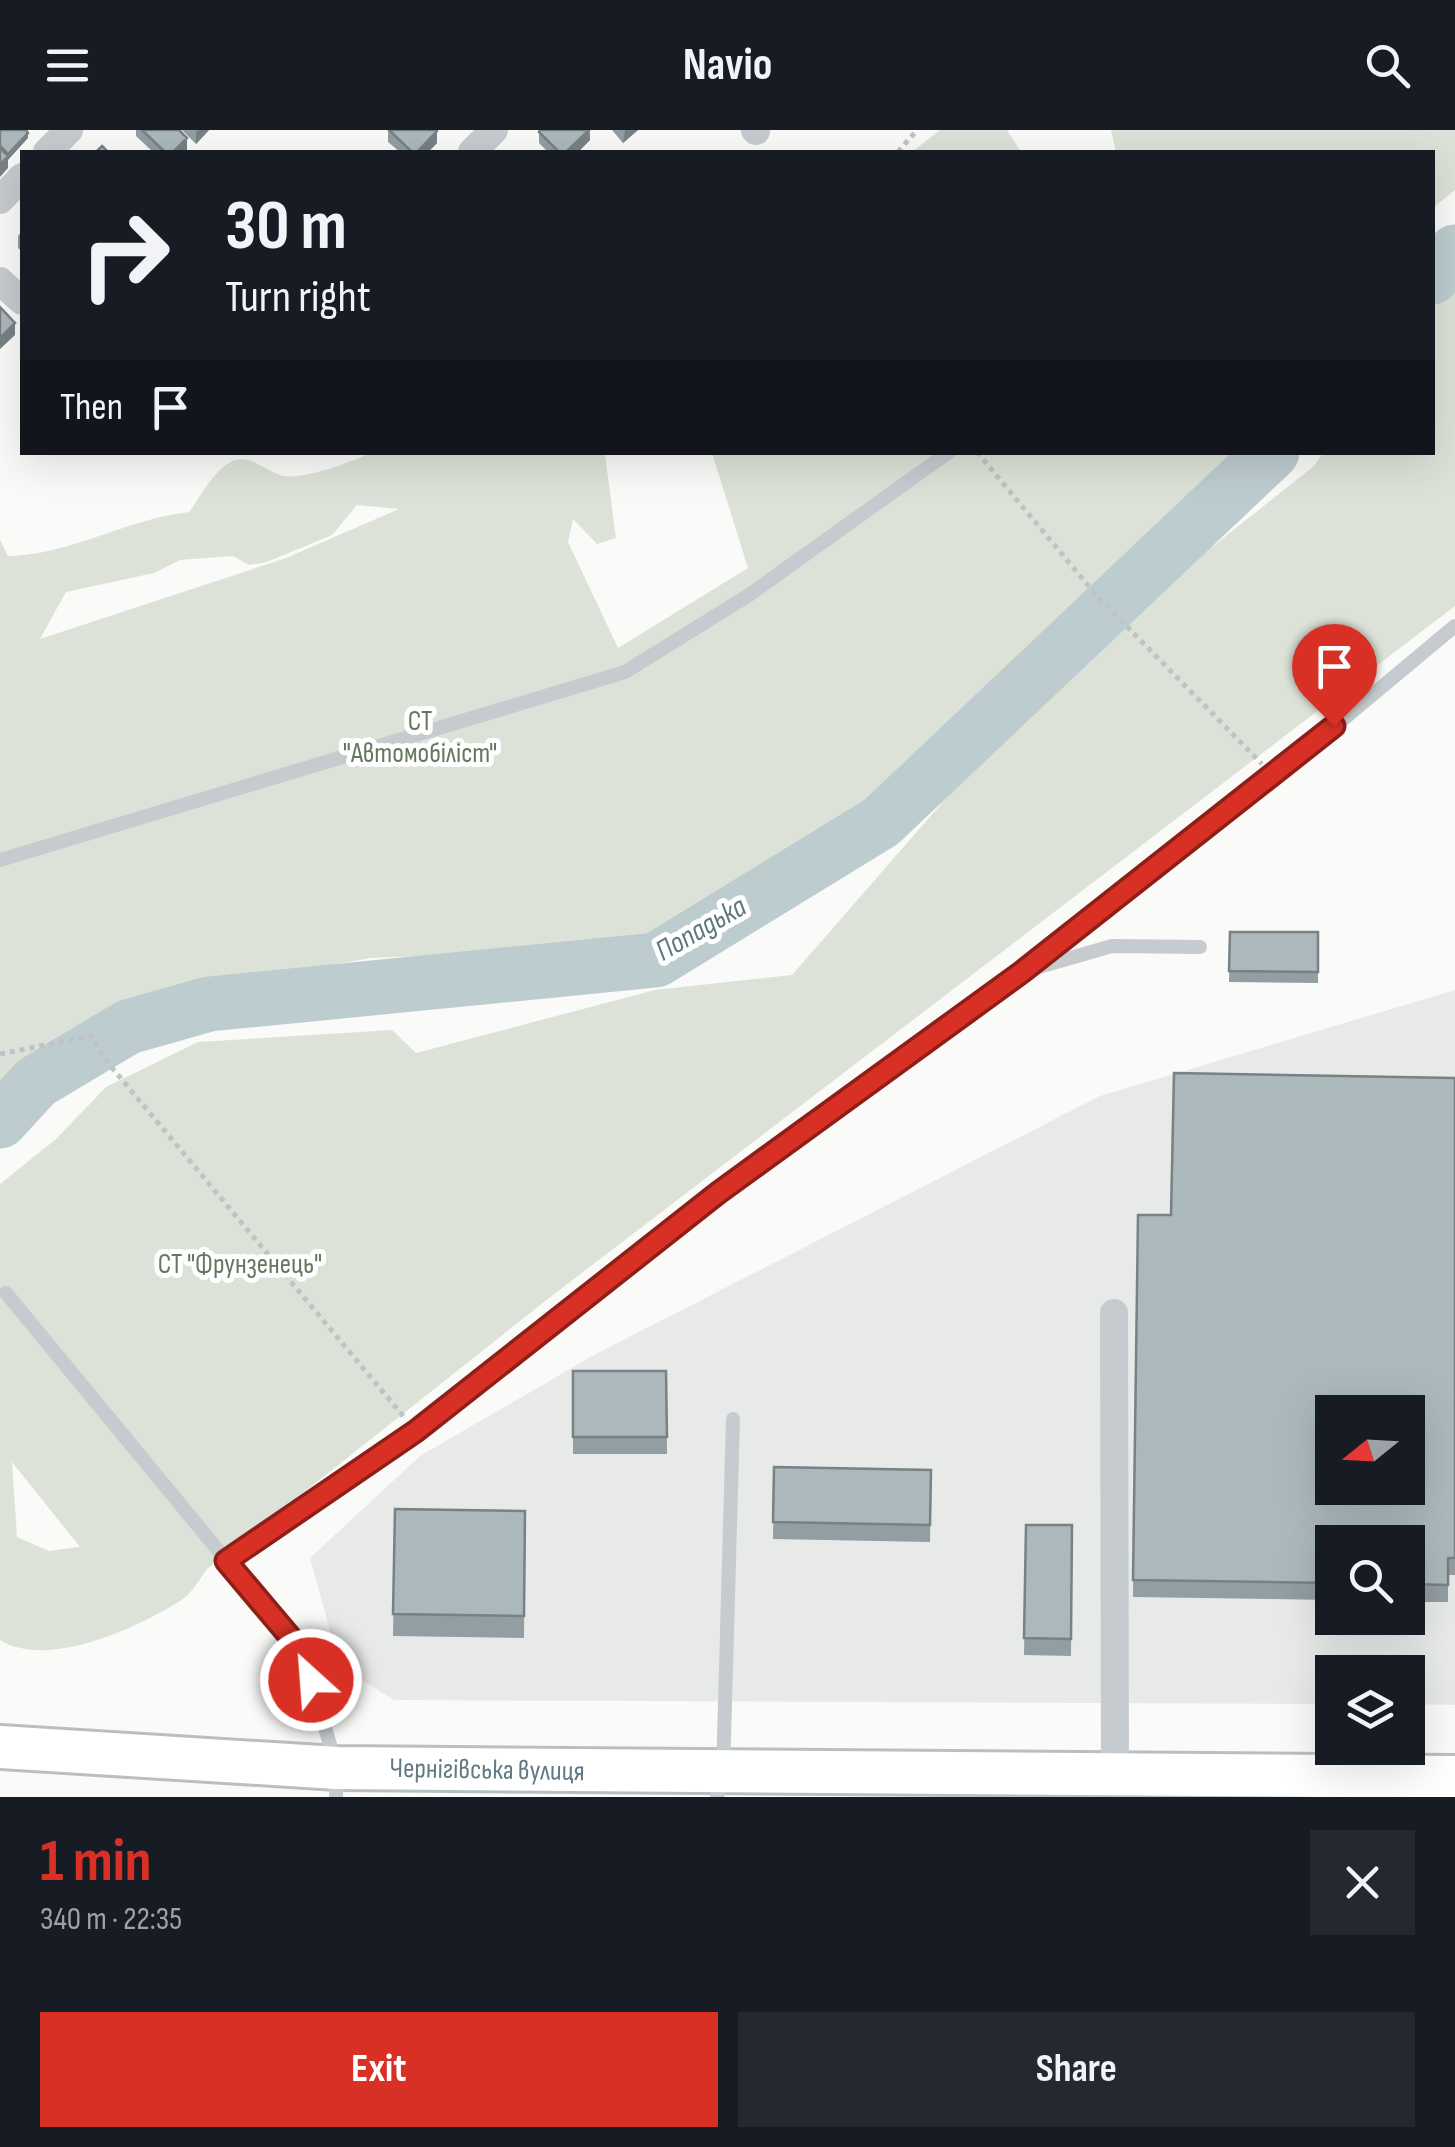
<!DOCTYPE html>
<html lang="en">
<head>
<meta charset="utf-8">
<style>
  body { margin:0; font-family:"Sofia Sans Condensed",sans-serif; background:#242831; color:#f1f3f6; height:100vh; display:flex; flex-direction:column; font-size:38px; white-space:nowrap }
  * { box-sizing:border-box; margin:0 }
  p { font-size:32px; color:#9ea1a6 }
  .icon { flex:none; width:55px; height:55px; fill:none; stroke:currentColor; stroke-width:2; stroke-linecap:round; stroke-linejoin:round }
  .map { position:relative; height:1667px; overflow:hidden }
  .side { display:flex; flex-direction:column; background:#171b24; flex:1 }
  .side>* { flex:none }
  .guide { position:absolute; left:20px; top:20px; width:1415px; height:305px; border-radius:0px; box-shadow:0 10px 40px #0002; background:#171b24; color:#f1f3f6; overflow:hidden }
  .needle { width:65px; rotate:252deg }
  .tools { position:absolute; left:1315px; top:1265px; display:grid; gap:20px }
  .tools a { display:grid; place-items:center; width:110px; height:110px; border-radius:0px; background:#171b24; box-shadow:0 10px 40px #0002; font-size:50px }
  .pin { position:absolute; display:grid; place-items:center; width:85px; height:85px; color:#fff; margin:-102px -42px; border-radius:50% 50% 50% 0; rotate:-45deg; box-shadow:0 0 10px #0007 }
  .pin .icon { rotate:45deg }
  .me { position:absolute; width:110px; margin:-55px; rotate:334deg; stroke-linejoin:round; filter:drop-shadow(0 0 8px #0008) }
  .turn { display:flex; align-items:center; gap:35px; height:210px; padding:0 40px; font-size:45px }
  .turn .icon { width:130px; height:130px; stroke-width:2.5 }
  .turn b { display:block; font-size:70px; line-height:85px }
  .then { display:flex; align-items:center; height:95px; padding:0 40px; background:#0003; gap:20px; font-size:38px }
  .round { display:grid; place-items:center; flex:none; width:105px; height:105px; border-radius:0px; background:#242831 }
  .headline { display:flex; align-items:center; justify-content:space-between; height:170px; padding:0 40px }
  h1 { font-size:60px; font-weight:700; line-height:75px; color:#d93025 }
  .button { display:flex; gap:20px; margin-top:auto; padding:20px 40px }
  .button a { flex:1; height:115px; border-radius:0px; background:#d93025; color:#fff; font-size:40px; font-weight:700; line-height:115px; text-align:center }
  .button a+a { background:#242831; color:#f1f3f6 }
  header { display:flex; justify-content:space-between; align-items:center; height:130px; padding:0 40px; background:#171b24; font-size:45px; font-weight:700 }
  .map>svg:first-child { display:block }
</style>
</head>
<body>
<header><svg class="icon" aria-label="menu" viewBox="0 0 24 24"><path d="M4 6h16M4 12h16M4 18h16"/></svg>Navio<svg class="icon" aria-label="search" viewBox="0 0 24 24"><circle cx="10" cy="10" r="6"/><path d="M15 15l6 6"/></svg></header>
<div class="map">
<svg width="1455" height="1667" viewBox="0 0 1455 1667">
  <rect width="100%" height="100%" fill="#fafaf8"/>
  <path fill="#e8eae9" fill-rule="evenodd" d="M1455 860V1575L1408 1574V1542H1332V1574L394 1570 340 1537 310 1428 420 1326 594 1225 1100 966ZM1332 1282H1408V1358H1332ZM1332 1412H1408V1488H1332Z"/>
  <path fill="#dde2d8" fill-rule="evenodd" d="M940 0H1007L1021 22H912Z
    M1111 0H1455V60L1433 78 1432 22H1116Z
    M1455 138V476L549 1168 207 1439C200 1448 192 1463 183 1469 140 1497 48 1540 0 1510V1054L56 1009 106 957 198 912 392 900 416 923 655 860 792 845 982 627 1081 521 1314 336 1323 323 1432 322 1433 163ZM12 1332 80 1417H79L49 1421 17 1407Z
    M370 323H619L605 325 616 408 597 414 573 389 568 412 618 518 748 438 712 323H1240L1118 451 867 678 642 818 371 828 124 871 0 963V410L8 426C70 425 127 389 189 382 200 368 216 335 236 330 251 326 266 340 280 345 299 352 352 332 370 323ZM357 375 399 379 286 428 40 509 66 462 154 443 180 430 233 426 249 435 267 432 332 405Z"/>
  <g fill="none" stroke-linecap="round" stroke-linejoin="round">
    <path stroke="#bdcccf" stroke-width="55" d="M1432 147 1455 122
      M0 991 36 952 128 897 209 874 656 830 881 692 1272 322"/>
    <g stroke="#b8bfc2" stroke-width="48">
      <path id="primary" d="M0 1617 337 1638 1455 1647"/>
    </g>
    <path stroke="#bfc3c5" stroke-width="5" stroke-dasharray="5 5" stroke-linecap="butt" d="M898 22 917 0
      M977 322 1096 465 1262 634
      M0 924 91 906 103 927 404 1287"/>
    <path stroke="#c5cbce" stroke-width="14" d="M0 730 625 542 749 465 949 322
      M1032 839 1112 816 1200 817
      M6 1163 227 1431
      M336 1667 337 1638 302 1521 227 1431 416 1301 717 1063 1022 842 1274 647 1455 496
      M717 1667 723 1644 733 1289"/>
    <path stroke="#c5cbce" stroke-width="28" d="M755 0 756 1
      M47 22 69 0
      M472 22 494 0
      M0 70 22 47
      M0 151 22 171
      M1114 1183 1115 1642"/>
    <use href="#primary" stroke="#fff" stroke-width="42"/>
  </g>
  <path fill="#939ea2" d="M136 0H179L187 20 184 22H153L136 6Z
    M182 0H209L196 14Z
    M388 0 437 13 428 22H400L388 12Z
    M590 0V10L578 22H548L539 13V2Z
    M612 0H638L623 13Z
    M22 101V122L18 118V106Z
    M1230 802H1318V853L1229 852Z
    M1455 948V1445H1448V1472H1408V1412H1332V1470L1133 1467 1138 1085H1171Z
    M573 1241H666L667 1324H573Z
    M774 1337 931 1340 930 1412 773 1409Z
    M395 1379 525 1381 524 1508 393 1506Z
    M1026 1395H1072L1071 1526 1024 1525Z"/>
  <path fill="#788184" d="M198 0H209L196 14V2Z
    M589 0 590 10 578 22H566Z
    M625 0H638L623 13Z
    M437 1V13L428 22H417Z
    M28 3V8L8 30V38L0 47V35Z
    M187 8V20L184 22H173Z
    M15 193V205L0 219V208Z"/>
  <path fill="#abb8bc" stroke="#788184" stroke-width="2.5" fill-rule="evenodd" d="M0 0H26L28 3 8 24 0 16Z
    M142 0H179L187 8 173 22H165Z
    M389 0H436L437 1 417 22H412Z
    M540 0H589L566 22H559L539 2Z
    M102 16 108 22H96Z
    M0 18 8 26 0 35Z
    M0 177 15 193 0 208Z
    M1230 802H1318V842L1229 841Z
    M1174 943 1455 948V1428H1448V1455L1408 1454V1412H1332V1453L1133 1450 1138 1085H1171ZM1332 1282H1408V1358H1332Z
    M573 1241H666L667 1307H573Z
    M774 1337 931 1340 930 1395 773 1392Z
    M395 1379 525 1381 524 1486 393 1484Z
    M1026 1395H1072L1071 1509 1024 1508Z"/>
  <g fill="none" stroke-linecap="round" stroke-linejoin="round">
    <g stroke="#8d1f18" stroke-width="25">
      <path id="route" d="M311 1550 302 1521 226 1431 416 1301 718 1063 1022 842 1334 596"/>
    </g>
    <use href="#route" stroke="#d93025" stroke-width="18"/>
  </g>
  <g text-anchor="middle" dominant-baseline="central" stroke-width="10" stroke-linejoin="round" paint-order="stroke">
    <g font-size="28" fill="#66775e" stroke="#fff">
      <text x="420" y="591">СТ<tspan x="420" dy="32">"Автомобіліст"</tspan></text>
      <text x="240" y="1134">СТ "Фрунзенець"</text>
    </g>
    <g font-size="28" fill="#637a85" stroke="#fff">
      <text transform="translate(487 1640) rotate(1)">Чернігівська вулиця</text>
    </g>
    <g font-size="30" font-style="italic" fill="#5e7a7e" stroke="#fff">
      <text transform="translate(701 799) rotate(-30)">Попадька</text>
    </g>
  </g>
</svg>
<div class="tools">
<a><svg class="needle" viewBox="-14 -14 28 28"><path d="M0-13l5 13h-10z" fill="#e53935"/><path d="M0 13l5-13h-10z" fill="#9ea1a6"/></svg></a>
<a><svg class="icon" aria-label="search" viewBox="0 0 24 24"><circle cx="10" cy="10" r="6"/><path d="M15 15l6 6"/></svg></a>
<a><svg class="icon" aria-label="layers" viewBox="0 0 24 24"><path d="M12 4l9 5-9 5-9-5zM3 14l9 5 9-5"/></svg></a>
</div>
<div class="pin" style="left:1334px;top:596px;background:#d93025"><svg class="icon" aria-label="arrive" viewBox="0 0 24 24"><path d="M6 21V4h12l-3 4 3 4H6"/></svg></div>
<svg class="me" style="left:311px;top:1550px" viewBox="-20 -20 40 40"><circle r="17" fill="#d93025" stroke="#fff" stroke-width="3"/><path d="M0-11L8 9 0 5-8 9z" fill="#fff"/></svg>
<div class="guide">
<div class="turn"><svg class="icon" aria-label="right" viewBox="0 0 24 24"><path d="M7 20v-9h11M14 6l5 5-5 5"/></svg><div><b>30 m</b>Turn right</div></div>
<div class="then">Then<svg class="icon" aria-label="arrive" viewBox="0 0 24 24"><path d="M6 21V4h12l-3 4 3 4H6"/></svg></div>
</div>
</div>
<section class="side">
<div class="headline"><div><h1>1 min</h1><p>340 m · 22:35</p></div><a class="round"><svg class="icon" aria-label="close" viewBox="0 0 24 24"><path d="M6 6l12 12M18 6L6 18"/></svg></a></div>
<div class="button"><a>Exit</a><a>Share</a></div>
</section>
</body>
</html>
